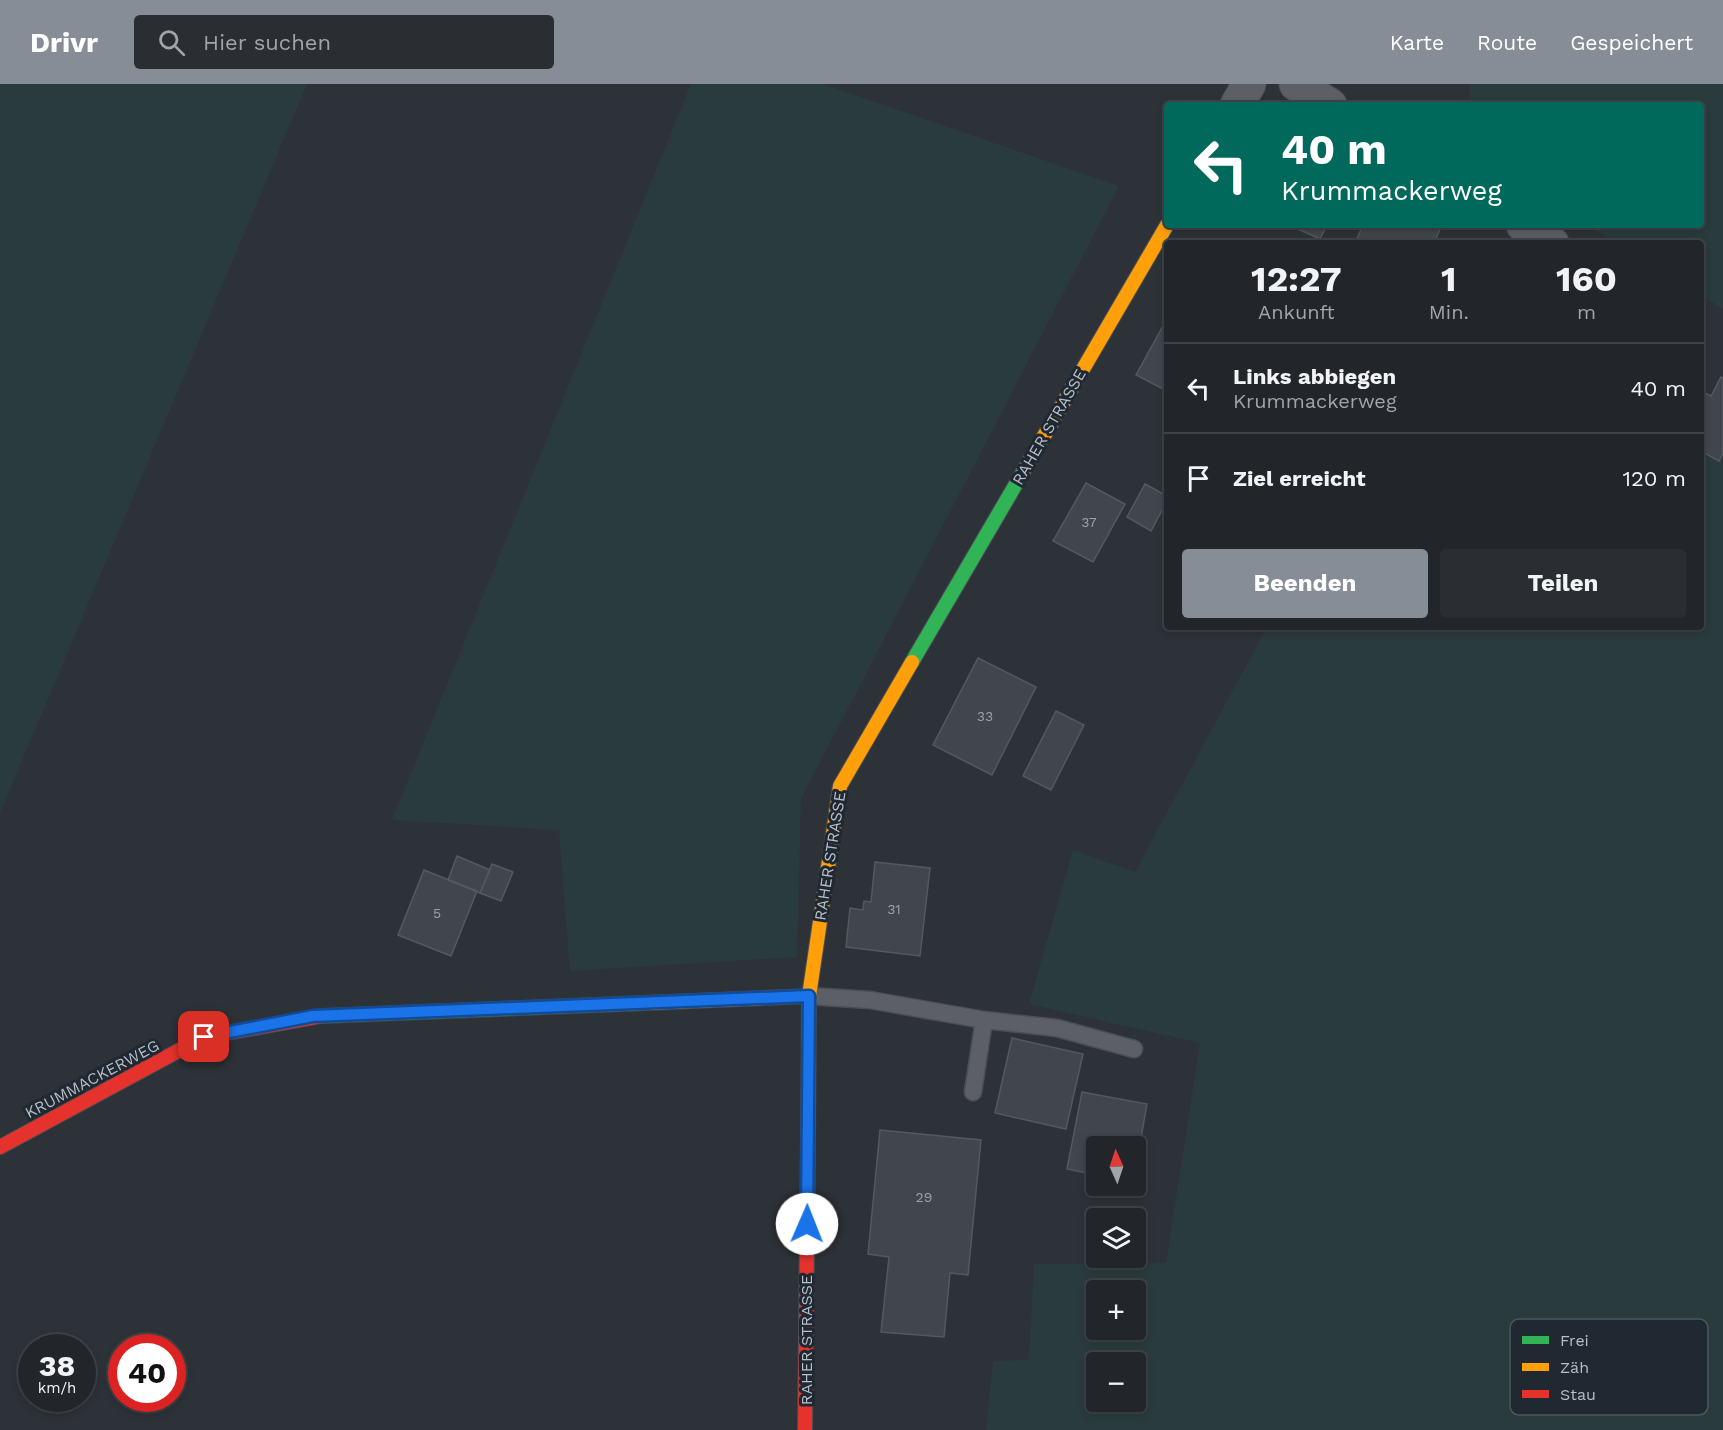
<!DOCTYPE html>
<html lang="de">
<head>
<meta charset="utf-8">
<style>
  body { margin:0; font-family:"Work Sans",sans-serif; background:#2a2e32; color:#f1f3f6; height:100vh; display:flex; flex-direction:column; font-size:22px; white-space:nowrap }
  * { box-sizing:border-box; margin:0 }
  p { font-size:20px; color:#a2a5a8 }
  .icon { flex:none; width:33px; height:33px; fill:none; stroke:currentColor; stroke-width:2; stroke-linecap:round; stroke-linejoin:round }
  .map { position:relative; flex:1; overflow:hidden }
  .drawer { position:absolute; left:1164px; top:156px; width:540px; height:390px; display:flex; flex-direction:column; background:#22262a; border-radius:6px; box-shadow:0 3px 9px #0003,0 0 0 2px #3f4347 }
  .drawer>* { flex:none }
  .top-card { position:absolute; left:1164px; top:18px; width:540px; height:126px; border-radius:6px; box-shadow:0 3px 9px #0003,0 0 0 2px #3f4347; background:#00695c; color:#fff; overflow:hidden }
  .needle { width:39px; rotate:357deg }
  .tools { position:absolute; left:1086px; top:1052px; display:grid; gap:12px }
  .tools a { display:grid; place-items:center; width:60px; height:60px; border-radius:6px; background:#22262a; box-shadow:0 3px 9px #0003,0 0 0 2px #3f4347; font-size:30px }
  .speed { position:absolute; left:18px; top:1250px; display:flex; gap:12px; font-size:30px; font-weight:700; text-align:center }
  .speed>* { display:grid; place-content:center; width:78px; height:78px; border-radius:50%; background:#22262a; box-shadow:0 3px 9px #0003,0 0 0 2px #3f4347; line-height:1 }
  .speed small { font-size:15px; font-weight:400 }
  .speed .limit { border:9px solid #d22; background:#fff; color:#111 }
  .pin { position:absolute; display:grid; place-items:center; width:51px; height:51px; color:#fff; margin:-26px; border-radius:12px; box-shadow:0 3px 9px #0006 }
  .me { position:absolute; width:66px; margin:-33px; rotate:1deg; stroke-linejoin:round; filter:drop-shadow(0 0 4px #0008) }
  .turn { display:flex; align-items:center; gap:21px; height:126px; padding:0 18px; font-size:27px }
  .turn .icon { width:78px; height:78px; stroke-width:2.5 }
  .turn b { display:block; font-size:42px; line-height:51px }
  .eta { display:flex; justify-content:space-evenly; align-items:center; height:102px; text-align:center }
  .eta b { font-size:36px; font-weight:700; line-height:42px }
  .action { display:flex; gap:12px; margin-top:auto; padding:12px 18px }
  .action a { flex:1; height:69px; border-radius:6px; background:#878d96; color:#fff; font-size:24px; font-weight:700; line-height:69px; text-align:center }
  .action a+a { background:#2a2e32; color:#f1f3f6 }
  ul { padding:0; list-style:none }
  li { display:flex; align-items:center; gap:18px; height:90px; padding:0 18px; border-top:2px solid #3f4347 }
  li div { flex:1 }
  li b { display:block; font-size:22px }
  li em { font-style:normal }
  header { display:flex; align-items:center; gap:36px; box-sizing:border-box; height:84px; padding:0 30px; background:#878d96; color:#fff }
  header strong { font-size:28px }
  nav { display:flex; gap:33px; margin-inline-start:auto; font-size:21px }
  .search { width:420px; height:54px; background:#2a2e32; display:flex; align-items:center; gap:15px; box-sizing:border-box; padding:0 21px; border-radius:6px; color:#a2a5a8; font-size:22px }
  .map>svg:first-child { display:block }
</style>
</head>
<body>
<header>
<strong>Drivr</strong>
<div class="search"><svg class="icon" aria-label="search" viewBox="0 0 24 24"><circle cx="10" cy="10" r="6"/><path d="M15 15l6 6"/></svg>Hier suchen</div>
<nav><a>Karte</a><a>Route</a><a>Gespeichert</a></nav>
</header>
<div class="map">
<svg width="1723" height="1346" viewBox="0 0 1723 1346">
  <rect width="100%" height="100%" fill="#2d3238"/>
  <path fill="#2a3b3d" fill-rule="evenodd" d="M0 0H307L0 729Z
    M691 0H823L1119 102 801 715 797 873 570 887 559 746 392 736Z
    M1470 0H1723V225L1701 211V159H1617L1588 141H1701V21H1469Z
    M1723 344V1346H986L993 1277 1029 1276 1034 1180 1166 1179 1200 959 1029 920 1073 766 1135 788 1267 543H1701V384ZM1096 1206H1136V1245H1096ZM1096 1278H1136V1317H1096Z"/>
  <path fill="#41464c" stroke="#54595f" stroke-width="1.5" d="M1289 141H1327L1320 155Z
    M1363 141H1442L1434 159H1355Z
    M1164 240 1167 242V307L1136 291Z
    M1721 293 1723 294V369L1719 377 1701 367V307L1711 312Z
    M1086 399 1125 420 1093 478 1053 457Z
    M1145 400 1167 412V417L1151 447 1127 433Z
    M978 574 1036 603 992 691 933 661Z
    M1056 627 1084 641 1051 706 1023 692Z
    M457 772 490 786 480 809 448 796Z
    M875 778 930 784 920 872 846 863 850 824 863 826 864 817 871 818Z
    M492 780 513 788 501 817 480 809Z
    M424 786 477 807 451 872 398 851Z
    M1012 954 1083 970 1066 1045 995 1029Z
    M1082 1008 1147 1020 1136 1082V1062H1096V1091L1067 1085Z
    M880 1046 981 1056 968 1191 950 1189 944 1253 881 1248 889 1173 868 1170Z"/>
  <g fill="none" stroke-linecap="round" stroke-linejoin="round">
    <g stroke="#4a4e55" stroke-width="19">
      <path id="lane" d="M809 912 870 916 984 936 1057 944 1134 965
        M973 1008 984 936"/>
    </g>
    <g stroke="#4a4e55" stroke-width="35">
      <path id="street" d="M1296 0 1330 21
        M1237 21 1249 0
        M1523 141 1552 159"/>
    </g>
    <g stroke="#4a4e55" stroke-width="16">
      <path id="fast" d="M912 578 1030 376
        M321 932 645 919"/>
    </g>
    <g stroke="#4a4e55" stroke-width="16">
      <path id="slow" d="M1030 376 1167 141
        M645 919 809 912
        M808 1054 809 912 840 702 912 578"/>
    </g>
    <g stroke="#4a4e55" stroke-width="16">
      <path id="jam" d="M0 1063 204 953 321 932
        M805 1346 808 1054"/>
    </g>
    <use href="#lane" stroke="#5c6066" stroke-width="16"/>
    <use href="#street" stroke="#5c6066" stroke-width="33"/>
    <use href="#fast" stroke="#30b455" stroke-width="14"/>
    <use href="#slow" stroke="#ff9f0a" stroke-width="14"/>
    <use href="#jam" stroke="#e5322d" stroke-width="14"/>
  </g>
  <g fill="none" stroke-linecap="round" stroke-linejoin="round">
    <g stroke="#114b97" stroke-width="15">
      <path id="route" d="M204 953 313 932 809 912 807 1140"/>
    </g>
    <use href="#route" stroke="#1a73e8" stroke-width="10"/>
  </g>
  <g text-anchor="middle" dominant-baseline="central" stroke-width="6" stroke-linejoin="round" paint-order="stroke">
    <g font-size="14" fill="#9aa0a9">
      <text x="1089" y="438">37</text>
      <text x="985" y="632">33</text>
      <text x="894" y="825">31</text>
      <text x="437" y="829">5</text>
      <text x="924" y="1113">29</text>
    </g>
    <g font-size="16" fill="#b7bec8" stroke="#202832">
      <text transform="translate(1049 343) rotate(-60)">RAHER STRASSE</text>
      <text transform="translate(830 772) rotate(-81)">RAHER STRASSE</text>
      <text transform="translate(92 995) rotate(-28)">KRUMMACKERWEG</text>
      <text transform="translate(806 1256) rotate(-90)">RAHER STRASSE</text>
    </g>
  </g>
  <rect x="1510" y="1235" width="198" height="96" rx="9" fill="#202832" stroke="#4d555f" stroke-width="1.5"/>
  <rect x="1522" y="1252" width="27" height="8" fill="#30b455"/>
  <rect x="1522" y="1279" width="27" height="8" fill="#ff9f0a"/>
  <rect x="1522" y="1306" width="27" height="8" fill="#e5322d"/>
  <g font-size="16" fill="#b7bec8">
    <text x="1560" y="1262">Frei</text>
    <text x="1560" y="1289">Zäh</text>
    <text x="1560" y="1316">Stau</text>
  </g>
</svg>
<div class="tools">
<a><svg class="needle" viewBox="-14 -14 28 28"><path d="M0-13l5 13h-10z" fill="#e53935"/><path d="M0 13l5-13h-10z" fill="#a2a5a8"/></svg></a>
<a><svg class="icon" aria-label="layers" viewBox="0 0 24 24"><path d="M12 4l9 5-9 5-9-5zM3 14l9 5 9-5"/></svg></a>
<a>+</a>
<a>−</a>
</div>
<div class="speed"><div>38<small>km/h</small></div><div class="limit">40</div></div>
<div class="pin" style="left:204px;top:953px;background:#d93025"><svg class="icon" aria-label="arrive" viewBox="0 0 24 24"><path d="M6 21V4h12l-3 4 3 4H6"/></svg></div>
<svg class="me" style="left:807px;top:1140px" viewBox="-20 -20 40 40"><circle r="19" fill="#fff"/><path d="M0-13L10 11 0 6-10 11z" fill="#1a73e8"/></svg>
<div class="top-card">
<div class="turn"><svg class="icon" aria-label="left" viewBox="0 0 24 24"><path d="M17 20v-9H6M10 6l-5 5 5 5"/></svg><div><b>40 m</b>Krummackerweg</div></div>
</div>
<section class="drawer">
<div class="eta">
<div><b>12:27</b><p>Ankunft</p></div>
<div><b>1</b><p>Min.</p></div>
<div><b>160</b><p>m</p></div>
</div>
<ul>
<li><svg class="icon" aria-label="left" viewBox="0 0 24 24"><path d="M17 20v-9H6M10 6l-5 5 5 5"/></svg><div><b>Links abbiegen</b><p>Krummackerweg</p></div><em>40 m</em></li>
<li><svg class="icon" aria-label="arrive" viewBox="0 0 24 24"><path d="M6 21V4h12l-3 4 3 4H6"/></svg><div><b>Ziel erreicht</b></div><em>120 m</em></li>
</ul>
<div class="action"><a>Beenden</a><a>Teilen</a></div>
</section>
</div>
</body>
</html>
